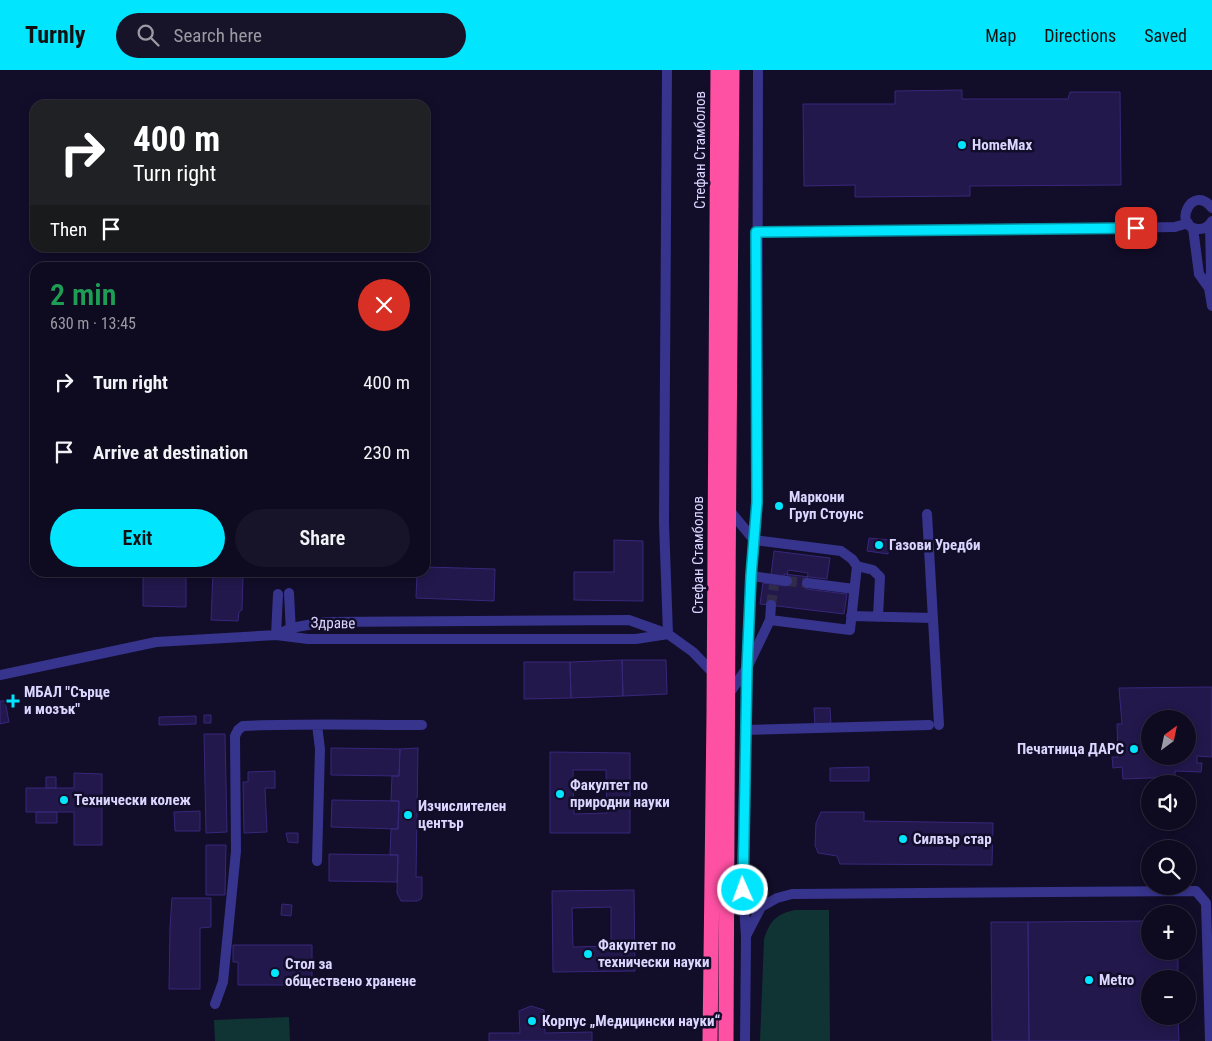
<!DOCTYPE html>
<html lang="en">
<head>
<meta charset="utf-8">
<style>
  body { margin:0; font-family:"Roboto Condensed",sans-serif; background:#171328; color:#f1f3f6; height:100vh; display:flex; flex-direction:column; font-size:19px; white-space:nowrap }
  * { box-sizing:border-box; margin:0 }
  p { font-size:16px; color:#9b9aa4 }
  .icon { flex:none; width:28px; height:28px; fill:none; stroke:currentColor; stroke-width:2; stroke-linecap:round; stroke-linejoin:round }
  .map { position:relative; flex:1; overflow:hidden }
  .sheet { position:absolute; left:30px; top:192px; width:400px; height:315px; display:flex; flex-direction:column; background:#0e0a1f; border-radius:15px; box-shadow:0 2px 12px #0003,0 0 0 1px #2e2b3d }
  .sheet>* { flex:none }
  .banner { position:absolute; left:30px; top:30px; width:400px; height:152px; border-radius:15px; box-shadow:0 2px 12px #0003,0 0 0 1px #2e2b3d; background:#202124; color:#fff; overflow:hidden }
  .needle { width:32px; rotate:33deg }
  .controls { position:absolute; left:1141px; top:640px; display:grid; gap:10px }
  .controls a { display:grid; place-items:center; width:55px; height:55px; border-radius:50%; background:#0e0a1f; box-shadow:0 2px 12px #0003,0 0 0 1px #2e2b3d; font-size:25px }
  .pin { position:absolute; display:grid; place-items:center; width:42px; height:42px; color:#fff; margin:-21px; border-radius:10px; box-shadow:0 2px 8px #0006 }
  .me { position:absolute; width:55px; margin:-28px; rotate:358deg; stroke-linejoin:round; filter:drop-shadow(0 0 4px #0008) }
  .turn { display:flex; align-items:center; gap:18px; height:105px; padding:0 20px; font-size:22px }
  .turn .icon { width:65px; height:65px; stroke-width:2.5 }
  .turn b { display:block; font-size:35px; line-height:42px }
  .then { display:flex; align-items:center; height:48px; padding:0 20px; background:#0003; gap:10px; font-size:19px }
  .round { display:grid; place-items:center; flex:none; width:52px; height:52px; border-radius:26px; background:#171328 }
  .headline { display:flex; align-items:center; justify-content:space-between; height:85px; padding:0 20px }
  h1 { font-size:30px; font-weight:600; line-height:38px; color:#1e9e55 }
  .primary-button { display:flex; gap:10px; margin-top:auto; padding:10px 20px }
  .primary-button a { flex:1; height:58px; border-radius:30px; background:#02e5ff; color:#111; font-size:20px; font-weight:600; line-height:58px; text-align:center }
  .primary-button a+a { background:#171328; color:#f1f3f6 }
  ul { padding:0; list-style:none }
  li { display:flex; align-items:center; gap:15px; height:70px; padding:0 20px }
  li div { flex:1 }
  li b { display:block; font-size:19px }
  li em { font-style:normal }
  header { display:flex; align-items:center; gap:30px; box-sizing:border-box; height:70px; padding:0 25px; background:#02e5ff; color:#111 }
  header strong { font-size:24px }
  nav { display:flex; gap:28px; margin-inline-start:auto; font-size:18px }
  .search { width:350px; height:45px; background:#171328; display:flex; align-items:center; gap:12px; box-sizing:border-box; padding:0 18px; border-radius:28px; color:#9b9aa4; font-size:19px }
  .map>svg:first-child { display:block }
</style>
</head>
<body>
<header>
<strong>Turnly</strong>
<div class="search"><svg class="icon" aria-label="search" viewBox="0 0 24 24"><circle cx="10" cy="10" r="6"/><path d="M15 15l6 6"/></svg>Search here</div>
<nav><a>Map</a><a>Directions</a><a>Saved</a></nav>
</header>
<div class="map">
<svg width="1212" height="971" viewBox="0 0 1212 971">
  <rect width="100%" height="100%" fill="#120d29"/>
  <path fill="#103433" d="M795 840H829L830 971H760L764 869C770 851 776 844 795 840Z
    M289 947 290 971H215L214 950Z"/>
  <path fill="#22184c" stroke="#38277a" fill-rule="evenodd" d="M962 20V29H1068L1070 22H1120L1121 115 970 116V126L855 127V115L804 116 803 34H895V21Z
    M869 468 890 470 888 484 867 481Z
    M614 470 643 471V531L574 530V502H614Z
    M774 481 830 488 827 509 784 504V507L771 505Z
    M425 497 495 499 494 531 416 528 417 502H425Z
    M788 500 808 503 806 519 847 524 844 544 760 534 763 513 786 516Z
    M143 502H186V537L143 536Z
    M213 502H269L268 506 243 505 242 540 239 542 238 551 211 550Z
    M622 590 623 626 571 628 570 592Z
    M622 590H666L667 624 623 626Z
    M524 592H570L571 628 524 629Z
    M1212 617V687L1197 686V693H1202L1201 702 1175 701V707L1123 709 1122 697 1113 698 1112 687H1118L1117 654H1122L1119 618ZM1150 649H1188V686H1150Z
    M0 631H5L9 652 0 654Z
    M814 638H830L831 655 815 656Z
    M204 645H211V653H204Z
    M196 646V654L159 655V647Z
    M204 664H225L227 762 206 763Z
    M331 678 400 679 399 706 331 705Z
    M418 678 416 807H422V825L421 829 417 831H401L397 823 398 785H390L391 759H398L399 731H391L392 706H399L400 679Z
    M550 682 630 683V763H550ZM573 700H606L607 743 574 744Z
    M869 697V711H830V698Z
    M275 701V718H265L267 762 244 763 243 712H248V702Z
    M74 703 102 704V775H74V742H26V718H74Z
    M46 707H56V718H46Z
    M332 730 399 731 398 759 331 757Z
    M200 741V761H175L174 742Z
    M36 742H57V753H36Z
    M821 742H864V751L993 753 992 795 840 794 837 786 818 783 815 775 816 753Z
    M286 763H298V773L288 772Z
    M206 775H226L225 825H206Z
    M329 784 398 785 397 812 329 811Z
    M634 820 635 901 553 902 552 821ZM611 837V876L573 877 572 838Z
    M172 828H211V857L200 858V919H169L170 858Z
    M282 834 292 835 291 846 281 845Z
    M1150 851V881H1178V909H1150V946H1178L1179 971H1029L1028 852Z
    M991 852H1028L1029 971H992Z
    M233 875H312V913H303V915H238V892H233Z
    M531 936 544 940 545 963 592 962V971H489V963H520L519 941Z"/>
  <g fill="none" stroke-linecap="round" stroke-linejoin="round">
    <path stroke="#302b49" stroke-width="10" stroke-dasharray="10 5" stroke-linecap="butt" d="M787 511 807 513
      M771 535 774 515"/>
    <path stroke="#37348d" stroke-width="10" d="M667 0 664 453 668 564
      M1212 138C1192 112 1171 158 1199 159 1205 159 1209 156 1212 151
      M1193 158 1199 204 1209 218 1211 203 1210 154
      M756 162 1175 157 1188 153
      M1209 218 1212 236
      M927 444 939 655
      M857 496 873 500 880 507 878 547
      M751 506 787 511
      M807 513 854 519
      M289 523 291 563
      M851 546 933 548
      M770 550 771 535
      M276 565 278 524
      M277 565 291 558 324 552 629 550 668 564 693 582 715 605
      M0 605 156 572 276 565 308 569H636L668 564
      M728 625 747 598 770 550 850 560 857 496 852 489 841 481 754 470 730 441
      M745 660 929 655
      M317 791 320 679 317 655
      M746 866 761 837 777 828 792 824 1196 821 1206 833 1210 971
      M215 934 223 912 236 781 235 666 238 660 243 656C303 653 363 655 422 655
      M745 971 746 867 742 804 747 598 751 506 757 432 758 0"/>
    <path stroke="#ff51a4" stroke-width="15" d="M710 971 714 644 718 0
      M726 971C726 647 730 324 732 0"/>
  </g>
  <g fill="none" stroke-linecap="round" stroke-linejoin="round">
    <g stroke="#0195a6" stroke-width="12">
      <path id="route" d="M743 820 747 598 751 506 757 432 756 162 1136 158"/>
    </g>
    <use href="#route" stroke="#02e5ff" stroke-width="9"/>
  </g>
  <g fill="#02e5ff" stroke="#120d29" stroke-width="2">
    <circle cx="962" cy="75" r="5"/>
    <circle cx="779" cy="436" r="5"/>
    <circle cx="879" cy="475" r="5"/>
    <path d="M10.5 623.5h5v5h5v5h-5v5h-5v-5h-5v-5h5z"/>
    <circle cx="1134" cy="679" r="5"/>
    <circle cx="560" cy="724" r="5"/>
    <circle cx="64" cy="730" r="5"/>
    <circle cx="408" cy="745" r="5"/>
    <circle cx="903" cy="769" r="5"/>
    <circle cx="588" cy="884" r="5"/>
    <circle cx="275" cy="903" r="5"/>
    <circle cx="1089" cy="910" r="5"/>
    <circle cx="532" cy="951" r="5"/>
  </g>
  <g text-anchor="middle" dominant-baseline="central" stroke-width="5" stroke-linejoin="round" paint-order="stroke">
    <g font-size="15" font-weight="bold" fill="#dbd6ff" stroke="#120d29" text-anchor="start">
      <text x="972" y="75">HomeMax</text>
      <text x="789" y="427">Маркони<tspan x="789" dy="17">Груп Стоунс</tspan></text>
      <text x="889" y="475">Газови Уредби</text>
      <text x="24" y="622">МБАЛ "Сърце<tspan x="24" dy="17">и мозък"</tspan></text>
      <text x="1124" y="679" text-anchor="end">Печатница ДАРС</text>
      <text x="570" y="715">Факултет по<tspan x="570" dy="17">природни науки</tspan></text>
      <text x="74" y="730">Технически колеж</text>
      <text x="418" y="736">Изчислителен<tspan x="418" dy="17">център</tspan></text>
      <text x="913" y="769">Силвър стар</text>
      <text x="598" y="875">Факултет по<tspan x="598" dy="17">технически науки</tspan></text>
      <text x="285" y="894">Стол за<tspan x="285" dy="17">обществено хранене</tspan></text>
      <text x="1099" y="910">Metro</text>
      <text x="542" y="951">Корпус „Медицински науки“</text>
    </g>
    <g font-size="15" fill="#dbd6ff" stroke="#120d29">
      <text transform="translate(700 80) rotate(-90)">Стефан Стамболов</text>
      <text transform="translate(698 485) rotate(-90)">Стефан Стамболов</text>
      <text transform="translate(333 553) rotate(1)">Здраве</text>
    </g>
  </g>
</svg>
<div class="controls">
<a><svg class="needle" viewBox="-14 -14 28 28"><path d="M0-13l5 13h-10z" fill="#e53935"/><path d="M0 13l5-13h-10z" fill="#9b9aa4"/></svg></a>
<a><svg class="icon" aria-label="sound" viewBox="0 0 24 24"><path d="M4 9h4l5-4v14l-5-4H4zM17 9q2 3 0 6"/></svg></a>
<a><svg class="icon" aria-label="search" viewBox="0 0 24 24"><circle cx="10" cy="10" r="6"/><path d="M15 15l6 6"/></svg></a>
<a>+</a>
<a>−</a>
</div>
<div class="pin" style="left:1136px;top:158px;background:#d93025"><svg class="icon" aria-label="arrive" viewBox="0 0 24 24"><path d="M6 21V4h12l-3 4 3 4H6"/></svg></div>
<svg class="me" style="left:743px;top:820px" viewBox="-20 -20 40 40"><circle r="17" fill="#02e5ff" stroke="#fff" stroke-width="3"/><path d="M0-11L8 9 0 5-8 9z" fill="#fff"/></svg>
<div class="banner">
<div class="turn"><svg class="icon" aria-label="right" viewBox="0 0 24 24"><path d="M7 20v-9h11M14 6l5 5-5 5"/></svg><div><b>400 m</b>Turn right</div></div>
<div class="then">Then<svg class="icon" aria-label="arrive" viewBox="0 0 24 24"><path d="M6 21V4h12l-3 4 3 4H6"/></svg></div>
</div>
<section class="sheet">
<div class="headline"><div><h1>2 min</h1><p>630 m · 13:45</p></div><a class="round" style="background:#d93025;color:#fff"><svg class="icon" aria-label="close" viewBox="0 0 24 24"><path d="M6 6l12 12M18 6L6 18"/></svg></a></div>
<ul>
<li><svg class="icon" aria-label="right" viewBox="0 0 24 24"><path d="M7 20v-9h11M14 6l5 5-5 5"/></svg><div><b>Turn right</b></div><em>400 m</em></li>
<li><svg class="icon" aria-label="arrive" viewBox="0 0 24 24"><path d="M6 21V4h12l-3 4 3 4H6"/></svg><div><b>Arrive at destination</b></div><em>230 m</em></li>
</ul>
<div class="primary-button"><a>Exit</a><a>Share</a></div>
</section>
</div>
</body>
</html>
